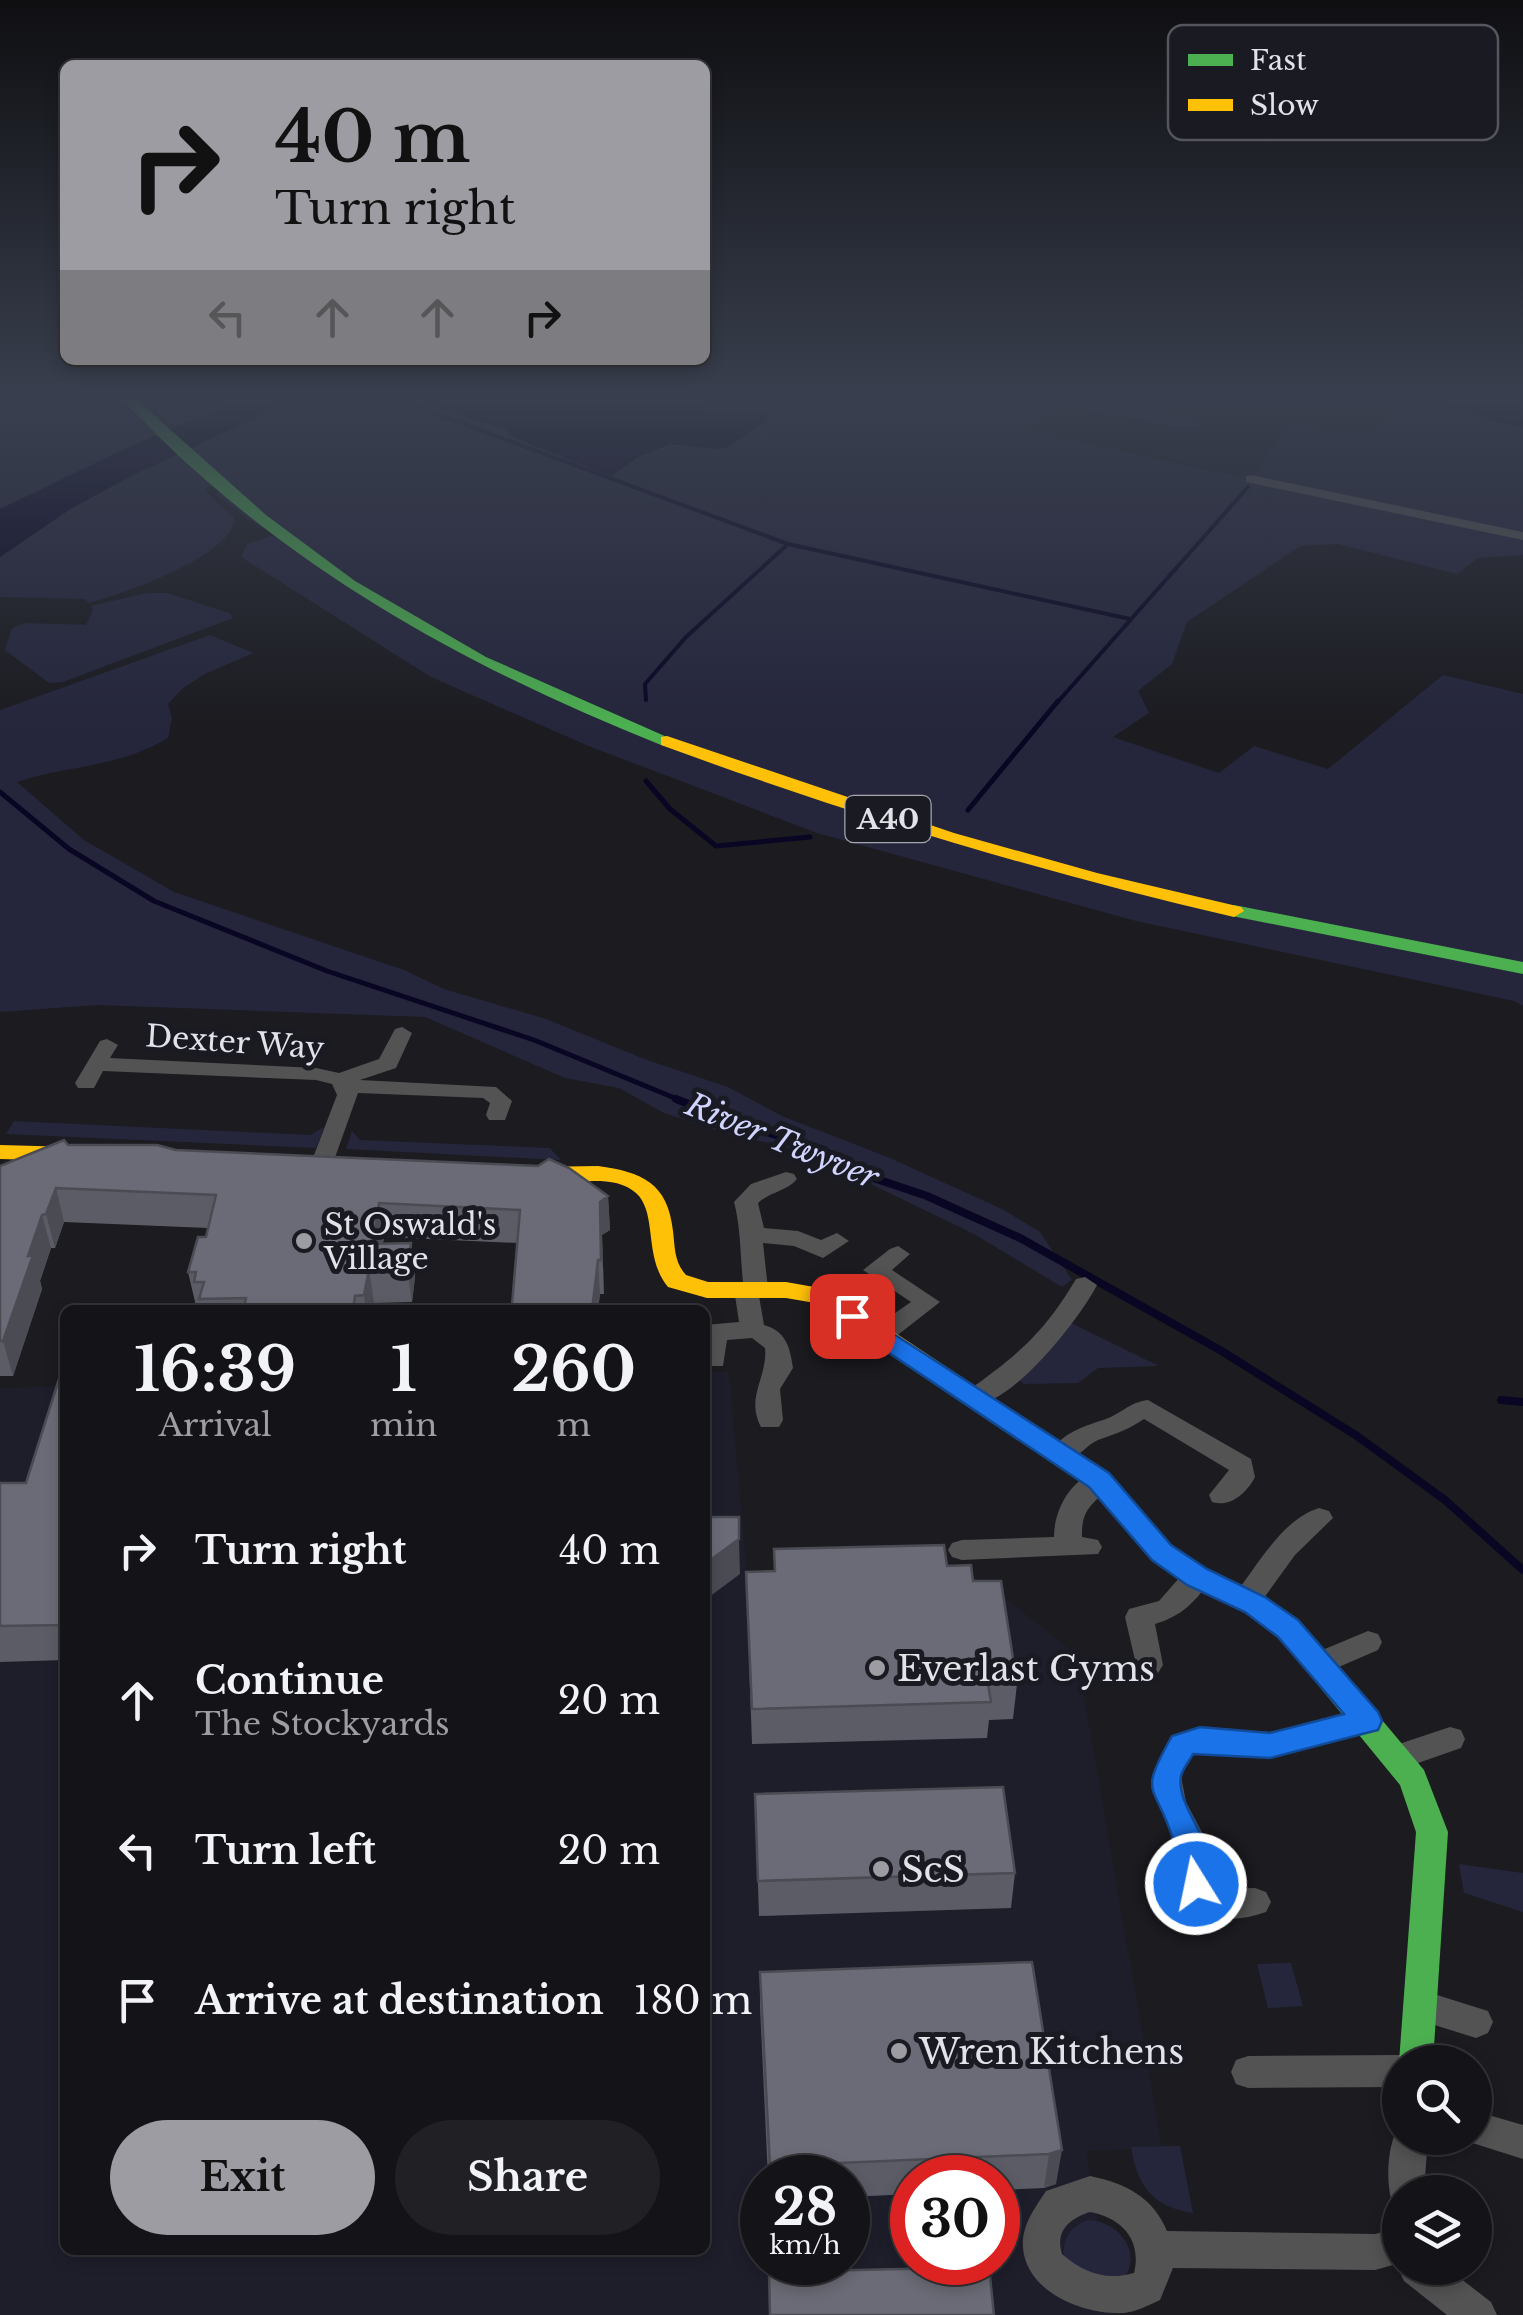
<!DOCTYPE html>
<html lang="en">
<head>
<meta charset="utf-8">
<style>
  body { margin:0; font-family:"Libre Baskerville",serif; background:#212125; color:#f1f3f6; height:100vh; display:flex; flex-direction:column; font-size:38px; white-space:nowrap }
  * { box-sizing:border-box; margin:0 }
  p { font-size:32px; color:#9d9ea2 }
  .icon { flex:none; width:55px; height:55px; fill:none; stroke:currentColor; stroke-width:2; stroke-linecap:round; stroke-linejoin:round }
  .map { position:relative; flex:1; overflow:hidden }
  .drawer { position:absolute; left:60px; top:1305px; width:650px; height:950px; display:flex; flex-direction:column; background:#141418; border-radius:15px; box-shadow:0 5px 15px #0003,0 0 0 2px #333337 }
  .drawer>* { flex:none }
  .banner { position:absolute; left:60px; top:60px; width:650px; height:305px; border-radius:15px; box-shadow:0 5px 15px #0003,0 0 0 2px #333337; background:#9c9ca2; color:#111; overflow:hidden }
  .buttons { position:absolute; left:1382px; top:2045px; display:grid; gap:20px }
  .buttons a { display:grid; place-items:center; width:110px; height:110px; border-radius:50%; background:#141418; box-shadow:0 5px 15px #0003,0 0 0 2px #333337; font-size:50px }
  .speed { position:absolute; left:740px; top:2155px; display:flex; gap:20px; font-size:50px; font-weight:700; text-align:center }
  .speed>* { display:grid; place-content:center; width:130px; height:130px; border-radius:50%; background:#141418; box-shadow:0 5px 15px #0003,0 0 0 2px #333337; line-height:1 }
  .speed small { font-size:25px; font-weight:400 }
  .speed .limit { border:15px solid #d22; background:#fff; color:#111 }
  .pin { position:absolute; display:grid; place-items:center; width:85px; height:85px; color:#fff; margin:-42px; border-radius:20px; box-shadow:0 5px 15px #0006 }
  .me { position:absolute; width:110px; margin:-55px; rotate:350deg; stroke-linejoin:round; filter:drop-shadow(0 0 8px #0008) }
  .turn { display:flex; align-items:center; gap:35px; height:210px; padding:0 50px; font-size:45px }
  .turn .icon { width:130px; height:130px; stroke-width:2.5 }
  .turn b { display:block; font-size:70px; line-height:85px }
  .lanes { display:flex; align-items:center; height:95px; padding:0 50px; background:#0003; justify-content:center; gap:50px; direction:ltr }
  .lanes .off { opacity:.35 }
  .eta { display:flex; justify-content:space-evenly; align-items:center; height:170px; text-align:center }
  .eta b { font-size:60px; font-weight:700; line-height:70px }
  .primary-button { display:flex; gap:20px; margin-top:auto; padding:20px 50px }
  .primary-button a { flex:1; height:115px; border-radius:60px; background:#9c9ca2; color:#111; font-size:40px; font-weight:700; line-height:115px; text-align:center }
  .primary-button a+a { background:#212125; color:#f1f3f6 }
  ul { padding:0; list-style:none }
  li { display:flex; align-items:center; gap:30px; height:150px; padding:0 50px }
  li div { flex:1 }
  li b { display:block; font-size:38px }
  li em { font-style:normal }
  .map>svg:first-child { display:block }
</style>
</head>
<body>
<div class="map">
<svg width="1523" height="2315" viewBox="0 0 1523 2315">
  <rect width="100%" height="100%" fill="#1b1b20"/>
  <path fill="#1e1e2b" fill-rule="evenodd" d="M1206 422 1282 436 1251 479 1141 453 1172 427 1193 431Z
    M705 1372H729L748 1585 968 1600 1007 1599 1077 1655 1162 2147 1086 2151 1114 2315H0V1388L65 1386V2250H705ZM762 2178H848V2262H762ZM912 2178H998V2262H912Z"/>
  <path fill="#25263c" d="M118 400 157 435 0 509V401Z
    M204 400 221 410 177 428 147 401Z
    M294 400H415L506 429 510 436 610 476 638 457 670 444 719 449 732 445 766 420 767 415 711 413 695 400H1127L1131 405 1206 422 1193 431 1053 403 1028 431 1251 479 1291 422 1362 437 1406 405 1393 400H1414L1523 428V555L1478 558 1457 574 1338 544 1300 546 1187 622 1172 664 1138 691 1149 713 1113 737 1219 773 1254 746 1328 769 1443 675 1523 694V1006L1514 1001 1136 921 817 833 586 745 431 677 241 557 247 544 277 534 258 526 216 495 222 484 206 488 205 491 235 519C230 557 123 594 89 603L85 599 0 597V557L71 509 135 474Z
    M147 593H167L229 613 233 618 63 682 49 683 5 650 12 628 25 623 86 625 93 610 91 606Z
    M210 635 253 653 205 674 183 688 168 704 172 718 168 738C119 768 67 765 17 782L84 840 174 892 404 970 444 989 546 1019 647 1060 728 1087 782 1116 890 1158 1004 1210 1040 1232 1072 1280 1062 1287 974 1234 821 1160 784 1146 734 1136 664 1113 619 1088 565 1078 425 1017 97 1005 0 1012V710Z
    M14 1121 310 1135 324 1127 316 1148 6 1134Z
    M352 1131 360 1140 550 1148 561 1160 346 1149Z
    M1071 1323 1159 1366 1098 1368 1078 1383 1024 1384 1015 1377Z
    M1459 1864 1523 1873V1912L1464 1893Z
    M1291 1963 1303 2006 1268 2008 1257 1964Z
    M1180 2146 1193 2213C1153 2207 1137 2186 1131 2147Z
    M1089 2220C1124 2222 1148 2262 1115 2286L1065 2264C1061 2242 1067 2227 1089 2220Z"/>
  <path fill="#090624" d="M244 400H294L135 474 70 509 0 557V509L137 443Z
    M695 400 711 413 767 415 766 420 732 445 719 449 670 444 638 457 611 476 510 436 505 429 415 400Z
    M1414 400H1492L1523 408V428Z"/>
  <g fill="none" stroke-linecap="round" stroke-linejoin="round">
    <path stroke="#090624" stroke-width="4" d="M399 400 788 544 686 637 645 684 646 700
      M788 544 1130 619
      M1056 704 1248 487"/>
    <path stroke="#090624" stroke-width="5" d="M646 781 670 809 716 846 810 837
      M0 792 69 849 154 901 327 971 534 1040 682 1101
      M968 810 1058 701"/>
    <path stroke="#090624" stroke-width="8" d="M676 1099 725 1119 824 1150 844 1168 927 1196 1020 1238 1220 1350 1357 1436 1445 1500 1523 1570
      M1501 1400 1523 1402"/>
    <path fill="#535353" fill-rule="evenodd" d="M1251 475 1523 532V540L1246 482V476Z
      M402 1027 412 1033 396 1068 360 1080 496 1087 512 1101 505 1120H489L486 1115 490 1103 483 1098 358 1093 333 1163 322 1170 311 1163 337 1095 332 1084 316 1080 103 1071 94 1088H78L75 1083 100 1041 107 1039 118 1045 110 1058 316 1068 339 1073 379 1059 395 1029Z
      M786 1172 794 1174 797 1179C788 1191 769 1192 758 1203L764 1228 798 1231 821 1240 837 1233 849 1241 823 1258 794 1246 763 1243 768 1289 759 1296 764 1325C786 1331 790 1347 793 1368L780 1389 783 1420 779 1427H761C745 1397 768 1377 765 1348L752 1338 727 1340 723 1366H705V1325L739 1322 734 1289 743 1282C740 1254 741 1229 734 1202L751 1184Z
      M898 1246 910 1254 892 1270 940 1302 890 1341H872L869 1335 872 1329 911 1302 863 1270 890 1249Z
      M1085 1277 1097 1285C1081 1317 1005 1416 966 1404L962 1398 966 1392C1017 1356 1044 1333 1076 1279Z
      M1148 1400 1251 1459 1255 1477C1247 1493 1230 1508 1212 1502L1209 1495 1229 1470 1144 1419C1129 1429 1118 1433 1101 1439 1082 1445 1075 1468 1053 1461L1049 1454C1062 1433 1082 1427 1103 1420 1120 1415 1129 1402 1148 1400Z
      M1099 1470 1108 1473 1112 1480C1098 1505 1081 1503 1082 1537L1098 1540 1102 1547 1098 1554 962 1560 952 1557 948 1550 952 1543 962 1540 1054 1537C1054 1509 1071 1479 1099 1470Z
      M1319 1508 1329 1511 1333 1518 1295 1555 1256 1609 1246 1612 1236 1609 1232 1601 1236 1593C1258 1564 1283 1519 1319 1508Z
      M1197 1566 1207 1569 1211 1577C1198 1601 1180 1617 1155 1624L1163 1665 1158 1673 1148 1677 1138 1673 1125 1617 1129 1609 1159 1601 1187 1569Z
      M1368 1631 1378 1634 1382 1642 1378 1650 1318 1676 1308 1672 1303 1664 1308 1656Z
      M1367 1709 1378 1712 1382 1721 1378 1730 1367 1733 1270 1758 1200 1751 1193 1754 1181 1776 1186 1802 1205 1838 1212 1880 1219 1889 1255 1888 1266 1892 1271 1902 1266 1912C1233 1924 1194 1923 1181 1885 1176 1870 1178 1853 1173 1838 1153 1782 1140 1796 1171 1736L1200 1727 1270 1732Z
      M1450 1727 1461 1730 1465 1739 1461 1748 1398 1770 1387 1766 1383 1757 1387 1748Z
      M1421 1990 1488 2011 1493 2022 1488 2033 1476 2038 1409 2017 1404 2006 1409 1995Z
      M1400 2055 1414 2062H1400V2087L1248 2088 1236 2084 1231 2072 1236 2060 1248 2056Z
      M1475 2111 1523 2125V2159L1463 2140 1475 2138Z
      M1400 2125V2138H1428L1424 2192H1400V2207L1393 2205C1385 2184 1387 2142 1400 2125Z
      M1090 2176C1125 2183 1153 2197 1167 2231L1375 2234 1391 2230 1400 2233V2263L1375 2270 1173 2268 1160 2300C1149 2305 1136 2312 1124 2313 1084 2315 1027 2293 1023 2248 1021 2226 1035 2208 1046 2191ZM1090 2212C1122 2218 1142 2240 1134 2273 1106 2281 1084 2273 1062 2254 1055 2231 1069 2219 1090 2212Z
      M1400 2264V2268H1447L1491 2302 1497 2315H1447L1404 2281 1398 2268Z"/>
    <path fill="#4caf50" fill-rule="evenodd" d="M123 400H137L266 515 355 581 486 657 676 741 667 746 661 745C460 665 272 560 123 400Z
      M1234 905 1523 962V974L1227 915 1224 911 1227 907Z
      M981 1393 1108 1473 1171 1546 1207 1569 1265 1596 1298 1620 1424 1770 1448 1832 1433 2062H1399L1416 1832 1400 1785 1278 1636 1245 1612 1187 1585 1151 1560 1090 1487 972 1408 968 1402 972 1396Z"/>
    <path fill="#ffc107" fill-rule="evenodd" d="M667 736 954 833 1097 873 1241 907 1244 911 1234 917C1039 872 849 814 661 745V737Z
      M0 1145 73 1147 84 1154 73 1161 0 1159Z
      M598 1166C642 1172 668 1183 673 1231 675 1247 674 1262 686 1275L708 1282H786L831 1290 990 1396 994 1402 990 1408H972L815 1303 786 1298H707L668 1287C643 1257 658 1213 636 1193 606 1166 545 1196 525 1174L536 1167Z"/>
  </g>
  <path fill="#5b5c65" d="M68 1145 176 1150 608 1196 610 1230 602 1235 604 1294H600L598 1310H513L518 1243 384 1237 383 1244 411 1243 415 1277 412 1302 374 1303 372 1310H200L199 1306H196L188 1272 206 1237 208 1228 64 1222 55 1248H51L40 1281 42 1289 13 1376H0V1166Z
    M65 1360V1660L0 1662V1483H26Z
    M774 1549 947 1566 973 1581 1017 1684 1013 1719 989 1720 987 1738 752 1744 746 1572 774 1571Z
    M755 1794 1015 1873 1011 1908 759 1916Z
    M1032 1962 1056 2184 1044 2188 998 2190V2178H912V2194L848 2197V2178H768L760 2007V1972Z"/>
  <path fill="#4a4b53" d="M56 1188 64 1222 55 1248 46 1214Z
    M608 1196 610 1230 602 1235 604 1294 600 1202Z
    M379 1203 384 1237 379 1268 373 1244Z
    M42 1215 51 1248 40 1281 42 1289 13 1376 3 1341 28 1256Z
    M411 1243 415 1277 412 1302 407 1268Z
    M598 1260 600 1294 598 1310H592Z
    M369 1269 374 1303 372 1310H366L364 1295Z
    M739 1539 740 1574 705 1600V1564Z
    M1062 2150 1056 2184 1044 2188 1049 2154Z"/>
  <path fill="#6a6b76" stroke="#4a4b53" stroke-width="2.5" d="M64 1140 68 1145H157L176 1150 538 1166 549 1159 569 1168 608 1196 600 1202 601 1260H598L592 1310H516L517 1305H512L520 1210 379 1203 373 1244 411 1243 407 1268 369 1269 364 1295 355 1296 354 1304 244 1307 246 1298 199 1299 204 1282H194L196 1272H188L198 1237H206L216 1195 56 1188 46 1214 42 1215 28 1256 33 1255 3 1341H0V1166Z
    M65 1360V1625L0 1626V1483H26Z
    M705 1517H739V1539L705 1564Z
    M944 1545 947 1566 971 1565 973 1581H1001L1017 1684H988L991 1702 752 1709 746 1572 775 1571 774 1549Z
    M1003 1787 1015 1873 758 1881 755 1794Z
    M1032 1962 1062 2150 1049 2154 770 2166 760 1972Z
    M989 2267 994 2315H770L769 2272Z"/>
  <linearGradient id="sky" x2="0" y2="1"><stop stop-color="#0f0f12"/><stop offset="0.55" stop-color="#393f4e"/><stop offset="1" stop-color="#393f4e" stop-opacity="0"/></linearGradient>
  <rect width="1523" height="725" fill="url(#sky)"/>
  <path fill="#1a73e8" stroke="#114b97" stroke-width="2.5" d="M852 1307 1109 1473 1171 1545 1207 1569 1265 1597 1298 1620 1378 1712 1382 1721 1378 1730 1270 1758 1193 1754C1190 1760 1182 1770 1181 1776 1175 1812 1228 1851 1208 1894L1196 1898 1185 1894C1177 1876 1179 1857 1173 1839 1155 1781 1137 1798 1172 1736L1200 1727 1270 1733 1344 1714 1278 1637 1245 1612 1187 1585 1152 1560 1089 1487 843 1322 839 1316Z"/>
  <g fill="#9c9ca2" stroke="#191a22" stroke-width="4">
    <circle cx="304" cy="1241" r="10"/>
    <circle cx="877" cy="1668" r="10"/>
    <circle cx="881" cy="1869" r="10"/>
    <circle cx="899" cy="2051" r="10"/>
  </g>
  <g text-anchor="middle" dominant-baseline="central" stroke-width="10" stroke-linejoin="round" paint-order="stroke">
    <rect fill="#191a22" stroke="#a6a6ad" stroke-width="2.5" x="845.5" y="796" width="85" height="46" rx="8"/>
    <g font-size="28" font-weight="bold" fill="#e2e2e8">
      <text x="888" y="819">A40</text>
    </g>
    <g font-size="30" fill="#e2e2e8" stroke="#191a22">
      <text transform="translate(235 1042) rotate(4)">Dexter Way</text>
    </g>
    <g font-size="30" fill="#e2e2e8" stroke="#191a22" text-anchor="start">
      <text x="324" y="1224">St Oswald's<tspan x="324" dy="34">Village</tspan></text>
    </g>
    <g font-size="32" font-style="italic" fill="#d0d4fe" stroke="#191a22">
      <text transform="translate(782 1141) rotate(22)">River Twyver</text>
    </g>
    <g font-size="35" fill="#e2e2e8" stroke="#191a22" text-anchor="start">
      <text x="897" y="1668">Everlast Gyms</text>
      <text x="901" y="1869">ScS</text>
      <text x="919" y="2051">Wren Kitchens</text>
    </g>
  </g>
  <rect x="1168" y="25" width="330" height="115" rx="15" fill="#191a22" stroke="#55565d" stroke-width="2.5"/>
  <rect x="1188" y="54" width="45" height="12" fill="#4caf50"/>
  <rect x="1188" y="99" width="45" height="12" fill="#ffc107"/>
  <g font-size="28" fill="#e2e2e8">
    <text x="1250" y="70">Fast</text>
    <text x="1250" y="115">Slow</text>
  </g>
</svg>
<div class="buttons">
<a><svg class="icon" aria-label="search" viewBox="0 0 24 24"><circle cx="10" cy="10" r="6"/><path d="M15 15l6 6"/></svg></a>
<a><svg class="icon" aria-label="layers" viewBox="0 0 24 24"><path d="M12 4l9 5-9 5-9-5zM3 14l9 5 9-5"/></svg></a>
</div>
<div class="speed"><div>28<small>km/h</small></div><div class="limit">30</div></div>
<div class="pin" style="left:852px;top:1316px;background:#d93025"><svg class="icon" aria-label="arrive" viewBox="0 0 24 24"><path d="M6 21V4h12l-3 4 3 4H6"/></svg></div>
<svg class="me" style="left:1196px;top:1884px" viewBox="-20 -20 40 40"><circle r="17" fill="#1a73e8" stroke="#fff" stroke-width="3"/><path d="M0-11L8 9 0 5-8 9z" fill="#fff"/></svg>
<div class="banner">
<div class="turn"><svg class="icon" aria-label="right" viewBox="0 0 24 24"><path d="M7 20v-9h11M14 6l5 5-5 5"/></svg><div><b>40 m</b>Turn right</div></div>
<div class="lanes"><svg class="icon off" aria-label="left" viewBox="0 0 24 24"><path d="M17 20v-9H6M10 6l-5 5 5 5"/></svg><svg class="icon off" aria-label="ahead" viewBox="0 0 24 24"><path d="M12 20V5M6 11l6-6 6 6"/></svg><svg class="icon off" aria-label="ahead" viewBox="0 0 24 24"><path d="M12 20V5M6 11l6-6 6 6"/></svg><svg class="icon" aria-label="right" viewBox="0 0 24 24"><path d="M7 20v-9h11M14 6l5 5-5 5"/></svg></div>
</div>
<section class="drawer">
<div class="eta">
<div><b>16:39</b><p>Arrival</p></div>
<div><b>1</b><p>min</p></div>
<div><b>260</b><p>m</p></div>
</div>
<ul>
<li><svg class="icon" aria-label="right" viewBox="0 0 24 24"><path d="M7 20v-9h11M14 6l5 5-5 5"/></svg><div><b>Turn right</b></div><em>40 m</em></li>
<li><svg class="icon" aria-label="ahead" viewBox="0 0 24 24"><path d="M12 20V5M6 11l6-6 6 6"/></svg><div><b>Continue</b><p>The Stockyards</p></div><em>20 m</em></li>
<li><svg class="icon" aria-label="left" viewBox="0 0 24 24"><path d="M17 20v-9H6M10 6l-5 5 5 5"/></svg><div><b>Turn left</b></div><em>20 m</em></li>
<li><svg class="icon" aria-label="arrive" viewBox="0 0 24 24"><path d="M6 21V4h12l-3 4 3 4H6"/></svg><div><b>Arrive at destination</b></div><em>180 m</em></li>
</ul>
<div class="primary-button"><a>Exit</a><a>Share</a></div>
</section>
</div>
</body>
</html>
